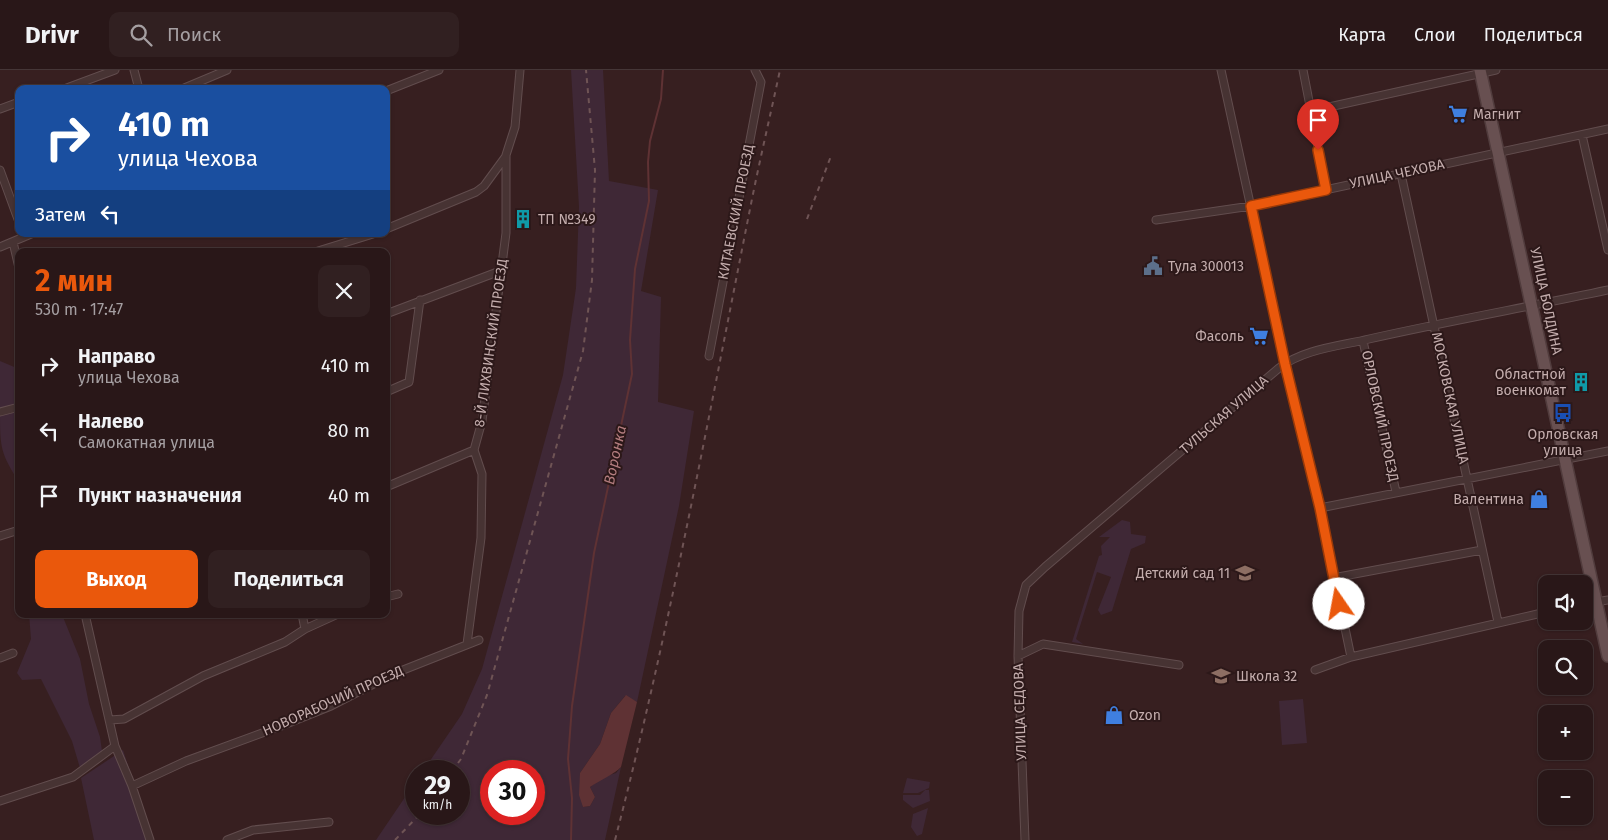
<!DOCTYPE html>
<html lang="ru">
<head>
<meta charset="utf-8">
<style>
  body { margin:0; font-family:"Fira Sans",sans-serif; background:#312021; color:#f1f3f6; height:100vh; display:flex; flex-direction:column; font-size:19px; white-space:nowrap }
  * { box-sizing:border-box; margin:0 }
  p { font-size:16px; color:#a59fa2 }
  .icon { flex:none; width:28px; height:28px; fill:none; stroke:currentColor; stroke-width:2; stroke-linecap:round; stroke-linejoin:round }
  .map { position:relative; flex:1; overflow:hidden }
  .side { position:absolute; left:15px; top:178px; width:375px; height:370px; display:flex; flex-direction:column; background:#291718; border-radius:10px; box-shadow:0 1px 4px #0004,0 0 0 1px #453637 }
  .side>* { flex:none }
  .hud { position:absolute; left:15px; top:15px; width:375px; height:152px; border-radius:10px; box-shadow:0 1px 4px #0004,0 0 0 1px #453637; background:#1a4fa0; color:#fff; overflow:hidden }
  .buttons { position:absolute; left:1538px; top:505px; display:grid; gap:10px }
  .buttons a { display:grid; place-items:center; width:55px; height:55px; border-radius:10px; background:#291718; box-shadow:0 1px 4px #0004,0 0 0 1px #453637; font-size:25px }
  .speed { position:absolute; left:405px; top:690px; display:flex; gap:10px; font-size:25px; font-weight:700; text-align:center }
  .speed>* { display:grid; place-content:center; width:65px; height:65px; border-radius:50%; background:#291718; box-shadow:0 1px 4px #0004,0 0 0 1px #453637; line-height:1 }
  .speed small { font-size:12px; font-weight:400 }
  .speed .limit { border:8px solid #d22; background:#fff; color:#111 }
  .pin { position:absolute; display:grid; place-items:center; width:42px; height:42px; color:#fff; margin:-51px -21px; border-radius:50% 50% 50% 0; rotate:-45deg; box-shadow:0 0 5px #0007 }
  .pin .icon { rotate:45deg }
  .me { position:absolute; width:55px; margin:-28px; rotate:348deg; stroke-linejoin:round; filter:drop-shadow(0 0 4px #0008) }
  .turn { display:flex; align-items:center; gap:18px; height:105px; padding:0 20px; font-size:22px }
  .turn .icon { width:65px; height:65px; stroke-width:2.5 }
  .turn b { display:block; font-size:35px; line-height:42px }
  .then { display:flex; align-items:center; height:48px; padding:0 20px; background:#0003; gap:10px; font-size:19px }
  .round { display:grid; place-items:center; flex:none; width:52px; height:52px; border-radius:10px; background:#312021 }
  .head { display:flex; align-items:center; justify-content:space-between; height:85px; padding:0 20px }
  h1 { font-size:30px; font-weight:700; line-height:38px; color:#ea580c }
  .action { display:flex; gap:10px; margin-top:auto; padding:10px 20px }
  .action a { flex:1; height:58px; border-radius:10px; background:#ea580c; color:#fff; font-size:20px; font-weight:700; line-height:58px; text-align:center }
  .action a+a { background:#312021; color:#f1f3f6 }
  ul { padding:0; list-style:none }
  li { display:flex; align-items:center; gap:15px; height:65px; padding:0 20px }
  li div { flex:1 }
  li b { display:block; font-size:19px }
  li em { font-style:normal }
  header { display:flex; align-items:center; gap:30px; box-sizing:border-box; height:70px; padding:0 25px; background:#291718; border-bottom:1px solid #453637 }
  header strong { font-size:24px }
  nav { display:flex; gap:28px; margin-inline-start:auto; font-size:18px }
  .search { width:350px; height:45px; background:#312021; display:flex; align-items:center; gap:12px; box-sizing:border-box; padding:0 18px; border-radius:10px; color:#a59fa2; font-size:19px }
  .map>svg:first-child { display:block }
</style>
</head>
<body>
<header>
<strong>Drivr</strong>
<div class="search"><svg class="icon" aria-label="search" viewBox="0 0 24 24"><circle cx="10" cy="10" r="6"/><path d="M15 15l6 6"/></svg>Поиск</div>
<nav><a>Карта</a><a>Слои</a><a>Поделиться</a></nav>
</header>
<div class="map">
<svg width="1608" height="770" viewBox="0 0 1608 770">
  <rect width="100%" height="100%" fill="#371f20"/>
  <path fill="#3f2836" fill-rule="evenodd" d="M571 0H603L609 111 658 120 641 221 661 227 658 332 694 341 679 436 637 632 625 626 611 643 600 674 580 703 583 737 590 736 595 727 590 717 603 707 616 703 621 697 605 770H376L416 711V744H459V701H423L462 644 482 599 563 305 576 218 579 137ZM491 701H534V744H491Z
    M0 291 19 299V335L0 340Z
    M19 340V412C1 384 0 378 0 345Z
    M1122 450 1130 452 1131 464 1146 466 1145 473 1131 479 1112 541 1101 545 1098 540 1111 507 1097 502 1076 569 1083 574 1072 572 1099 486 1102 485 1101 476 1110 467H1099Z
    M29 544H64L63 547 80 589 89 634 100 667 102 681 80 698 72 671 41 609 22 610 17 603 31 569Z
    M1303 629 1307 673 1282 675 1279 631Z
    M123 680 152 770H94L81 708Z
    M907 708 930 712 929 718 918 723H903Z
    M925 720H929L930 731 913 738 903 730V725H920Z
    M928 738 922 764 917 766 911 757 913 744Z"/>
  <path fill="#5f3234" d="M626 625 637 632 621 697C615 704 600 710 590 717L595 727 590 736 583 737 579 725 580 703 600 674 611 643Z"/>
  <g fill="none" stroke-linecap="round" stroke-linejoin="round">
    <path stroke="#5f3234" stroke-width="2" d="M571 770 572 728 568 689 572 636 594 483 632 304 630 270 635 199 649 131 648 92 650 71 661 29 663 0"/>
    <g stroke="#624d4e" stroke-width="9">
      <path id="minor" d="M134 0 139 19
        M1221 0 1285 294 1320 438 1351 587
        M1303 0 1326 119
        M64 19 115 0
        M182 19 227 0
        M386 21 439 0
        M0 39 19 32
        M1311 41 1496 0
        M1582 65 1608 180
        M0 100 19 152
        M1401 104 1498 552
        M1156 150 1251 136 1608 59
        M386 159 476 122 484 116 506 86
        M13 172 19 198
        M0 177 31 164
        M318 181 373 164
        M386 244 500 201
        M1363 271 1396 422
        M709 286 761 12 755 0
        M386 322 409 312 420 230
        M0 342 19 337
        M386 417 474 380
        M1320 438 1608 381
        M0 466 19 460
        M1333 508 1482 480
        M386 527 398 524
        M1584 534 1608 530
        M85 544 115 676 132 716 150 770
        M302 544 305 559
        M467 574 481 468 482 404 474 380 482 351 506 163V85L515 57 520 0
        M1018 586 1043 574 1179 595
        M0 588 13 583
        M1315 600 1351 587 1546 542
        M110 650 124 649 203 606 285 572 305 559 338 544
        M132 716 186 691 281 656 331 636 393 604 479 570
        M0 731 73 707 115 676
        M227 770 253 760 329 752
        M1025 770 1018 586 1019 541 1026 515 1045 497 1279 298C1303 279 1340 276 1369 269 1449 251 1528 237 1608 220"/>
    </g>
    <g stroke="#513c3d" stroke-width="14">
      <path id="primary" d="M1480 0 1608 586"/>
    </g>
    <use href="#minor" stroke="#473333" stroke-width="7"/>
    <use href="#primary" stroke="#685051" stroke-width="11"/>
    <path stroke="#6f5455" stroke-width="2" stroke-dasharray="5 5" stroke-linecap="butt" d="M807 149 831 86
      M452 701 461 689 487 625 583 281 592 210 595 100 586 0
      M395 770 420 744
      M615 770C669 562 708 350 750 139 759 93 770 47 780 0"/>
  </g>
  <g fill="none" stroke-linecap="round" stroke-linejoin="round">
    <g stroke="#983908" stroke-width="12">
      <path id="route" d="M1318 80 1326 120 1251 136 1285 294 1320 438 1339 534"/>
    </g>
    <use href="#route" stroke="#ea580c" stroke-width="9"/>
  </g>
  <defs>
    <g id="supermarket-bare" transform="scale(1.5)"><path d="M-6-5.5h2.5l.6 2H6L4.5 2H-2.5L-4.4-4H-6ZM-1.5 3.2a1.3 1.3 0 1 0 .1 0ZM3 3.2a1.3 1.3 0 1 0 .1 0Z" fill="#3f7fe0" stroke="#2c1819" stroke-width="2.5" paint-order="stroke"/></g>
    <g id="building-bare" transform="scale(1.5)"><path d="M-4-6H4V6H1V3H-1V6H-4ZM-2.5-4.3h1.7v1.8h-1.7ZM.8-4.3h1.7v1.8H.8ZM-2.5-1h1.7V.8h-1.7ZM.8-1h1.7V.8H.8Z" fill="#0f9aa8" stroke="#2c1819" stroke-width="2.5" paint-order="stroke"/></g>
    <g id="civic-bare" transform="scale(1.5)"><path d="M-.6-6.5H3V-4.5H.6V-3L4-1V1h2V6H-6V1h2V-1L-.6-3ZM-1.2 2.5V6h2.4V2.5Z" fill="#5c6f8a" stroke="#2c1819" stroke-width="2.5" paint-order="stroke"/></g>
    <g id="bus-bare" transform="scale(1.5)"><path d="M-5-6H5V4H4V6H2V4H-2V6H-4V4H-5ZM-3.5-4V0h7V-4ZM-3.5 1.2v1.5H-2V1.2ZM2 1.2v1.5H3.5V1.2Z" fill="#1a4fb4" stroke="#2c1819" stroke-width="2.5" paint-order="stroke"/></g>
    <g id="shop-bare" transform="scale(1.5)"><path d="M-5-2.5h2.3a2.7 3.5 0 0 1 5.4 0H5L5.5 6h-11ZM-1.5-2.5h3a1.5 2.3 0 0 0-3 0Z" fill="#3f7fe0" stroke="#2c1819" stroke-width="2.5" paint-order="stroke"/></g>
    <g id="school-bare" transform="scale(1.5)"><path d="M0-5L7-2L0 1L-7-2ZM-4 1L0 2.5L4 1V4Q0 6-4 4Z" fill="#8d6e63" stroke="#2c1819" stroke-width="2.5" paint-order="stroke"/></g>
  </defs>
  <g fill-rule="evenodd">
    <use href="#supermarket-bare" x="1458" y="44"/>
    <use href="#building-bare" x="523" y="149"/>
    <use href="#civic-bare" x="1153" y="196"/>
    <use href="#supermarket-bare" x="1259" y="266"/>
    <use href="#building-bare" x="1581" y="312"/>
    <use href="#bus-bare" x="1563" y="343"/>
    <use href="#shop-bare" x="1539" y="429"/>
    <use href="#school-bare" x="1245" y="503"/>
    <use href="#school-bare" x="1221" y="606"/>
    <use href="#shop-bare" x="1114" y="645"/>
  </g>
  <g text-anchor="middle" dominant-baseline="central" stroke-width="4" stroke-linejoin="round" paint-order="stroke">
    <g font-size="14" fill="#c4adad" stroke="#2c1819" text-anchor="start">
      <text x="1473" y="44">Магнит</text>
      <text x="538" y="149">ТП №349</text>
      <text x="1168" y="196">Тула 300013</text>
      <text x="1244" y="266" text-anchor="end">Фасоль</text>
      <text x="1566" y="304" text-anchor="end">Областной<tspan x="1566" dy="16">военкомат</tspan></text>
      <text x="1563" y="364" text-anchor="middle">Орловская<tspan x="1563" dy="16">улица</tspan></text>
      <text x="1524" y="429" text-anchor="end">Валентина</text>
      <text x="1230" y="503" text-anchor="end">Детский сад 11</text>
      <text x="1236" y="606">Школа 32</text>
      <text x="1129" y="645">Ozon</text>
    </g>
    <g font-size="14" fill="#c4adad" stroke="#2c1819">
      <text transform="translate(1397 104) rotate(-12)">УЛИЦА ЧЕХОВА</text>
      <text transform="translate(736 142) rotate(-79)">КИТАЕВСКИЙ ПРОЕЗД</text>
      <text transform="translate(1546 231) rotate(78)">УЛИЦА БОЛДИНА</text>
      <text transform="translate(491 273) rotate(-82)">8-Й ЛИХВИНСКИЙ ПРОЕЗД</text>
      <text transform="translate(1450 328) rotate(78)">МОСКОВСКАЯ УЛИЦА</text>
      <text transform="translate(1224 345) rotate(-41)">ТУЛЬСКАЯ УЛИЦА</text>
      <text transform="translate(1380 346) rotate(78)">ОРЛОВСКИЙ ПРОЕЗД</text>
      <text transform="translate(333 631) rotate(-24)">НОВОРАБОЧИЙ ПРОЕЗД</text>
      <text transform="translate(1020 642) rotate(-92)">УЛИЦА СЕДОВА</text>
    </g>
    <g font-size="15" font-style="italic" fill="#b27c7e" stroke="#2c1819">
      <text transform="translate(615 385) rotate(-78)">Воронка</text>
    </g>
  </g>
</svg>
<div class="buttons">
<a><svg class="icon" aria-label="sound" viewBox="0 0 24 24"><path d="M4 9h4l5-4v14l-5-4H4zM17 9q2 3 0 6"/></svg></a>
<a><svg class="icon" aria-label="search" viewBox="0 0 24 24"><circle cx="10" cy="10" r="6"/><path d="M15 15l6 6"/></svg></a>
<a>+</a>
<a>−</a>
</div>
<div class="speed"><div>29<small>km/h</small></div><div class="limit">30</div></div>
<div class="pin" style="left:1318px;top:80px;background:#d93025"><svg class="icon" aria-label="arrive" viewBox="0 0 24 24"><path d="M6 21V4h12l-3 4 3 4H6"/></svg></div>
<svg class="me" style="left:1339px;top:534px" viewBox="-20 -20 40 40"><circle r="19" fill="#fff"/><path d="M0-13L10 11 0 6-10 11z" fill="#ea580c"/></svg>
<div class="hud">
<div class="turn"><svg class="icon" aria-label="right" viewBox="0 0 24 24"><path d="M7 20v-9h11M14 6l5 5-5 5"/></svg><div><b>410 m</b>улица Чехова</div></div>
<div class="then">Затем<svg class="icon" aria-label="left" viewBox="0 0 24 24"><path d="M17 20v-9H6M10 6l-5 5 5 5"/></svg></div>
</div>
<section class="side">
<div class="head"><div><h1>2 мин</h1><p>530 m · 17:47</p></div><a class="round"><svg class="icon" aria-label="close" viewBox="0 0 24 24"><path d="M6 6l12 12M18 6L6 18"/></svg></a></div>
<ul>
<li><svg class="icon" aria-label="right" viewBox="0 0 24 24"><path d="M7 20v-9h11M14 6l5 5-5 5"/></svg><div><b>Направо</b><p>улица Чехова</p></div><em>410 m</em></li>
<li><svg class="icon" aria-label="left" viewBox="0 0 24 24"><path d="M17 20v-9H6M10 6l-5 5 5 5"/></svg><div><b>Налево</b><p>Самокатная улица</p></div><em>80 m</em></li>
<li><svg class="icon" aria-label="arrive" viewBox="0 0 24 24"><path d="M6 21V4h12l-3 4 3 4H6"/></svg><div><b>Пункт назначения</b></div><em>40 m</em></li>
</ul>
<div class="action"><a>Выход</a><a>Поделиться</a></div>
</section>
</div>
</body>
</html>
